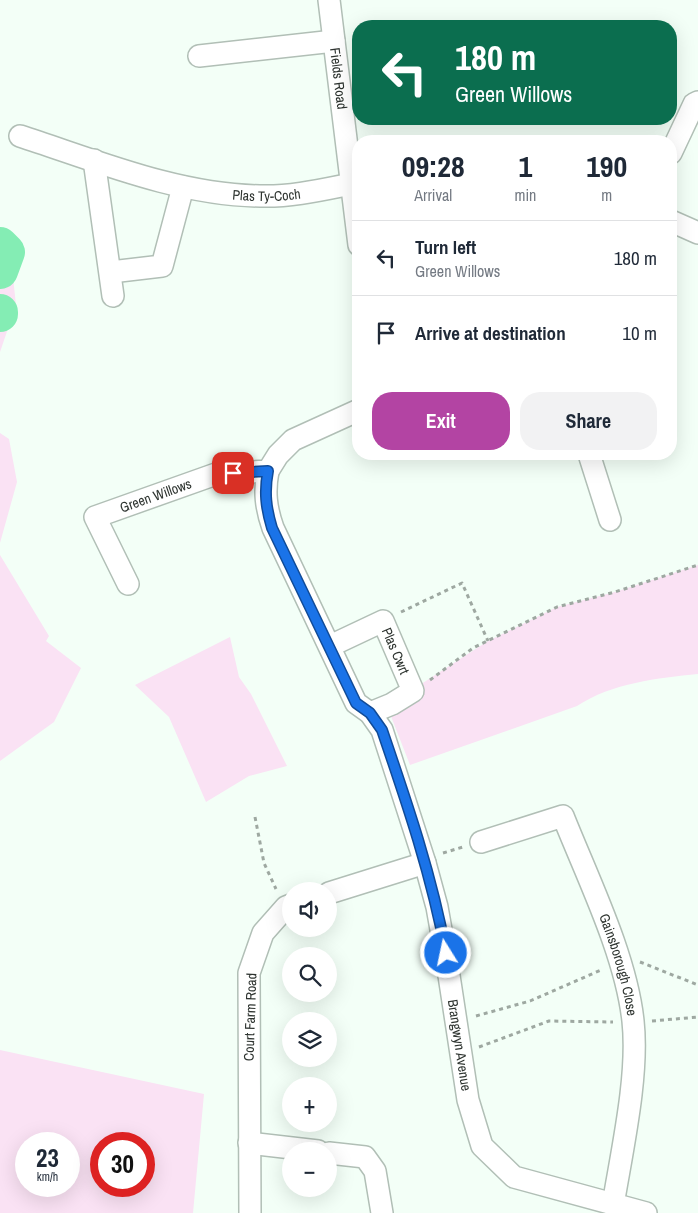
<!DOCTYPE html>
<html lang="en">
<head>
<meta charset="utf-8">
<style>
  body { margin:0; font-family:"Archivo Narrow",sans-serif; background:#f2f2f3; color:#1f2937; height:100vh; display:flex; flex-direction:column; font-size:19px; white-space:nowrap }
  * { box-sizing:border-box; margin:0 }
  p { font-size:16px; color:#747a83 }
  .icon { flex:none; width:28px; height:28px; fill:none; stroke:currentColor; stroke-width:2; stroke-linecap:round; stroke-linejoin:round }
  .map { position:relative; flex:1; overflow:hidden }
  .details { position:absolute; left:352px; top:135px; width:325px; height:325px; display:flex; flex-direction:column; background:#fff; border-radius:20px; box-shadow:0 5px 20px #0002 }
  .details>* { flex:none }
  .banner { position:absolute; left:352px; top:20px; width:325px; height:105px; border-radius:20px; box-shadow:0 5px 20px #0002; background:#0b6e4f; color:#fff; overflow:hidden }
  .fabs { position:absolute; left:282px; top:882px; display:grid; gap:10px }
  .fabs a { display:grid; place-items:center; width:55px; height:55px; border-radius:50%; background:#fff; box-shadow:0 5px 20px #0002; font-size:25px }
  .speed { position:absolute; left:15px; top:1132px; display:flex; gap:10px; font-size:25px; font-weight:700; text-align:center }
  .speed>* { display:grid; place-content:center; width:65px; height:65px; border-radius:50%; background:#fff; box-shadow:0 5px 20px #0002; line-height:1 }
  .speed small { font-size:12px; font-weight:400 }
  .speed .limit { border:8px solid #d22; background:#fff; color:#111 }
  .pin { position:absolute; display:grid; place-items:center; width:42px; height:42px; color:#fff; margin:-21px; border-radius:10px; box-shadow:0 2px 8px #0006 }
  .me { position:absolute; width:55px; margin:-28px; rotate:350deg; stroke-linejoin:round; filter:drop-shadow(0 0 4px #0008) }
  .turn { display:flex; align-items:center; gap:18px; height:105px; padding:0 20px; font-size:22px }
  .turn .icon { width:65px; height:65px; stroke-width:2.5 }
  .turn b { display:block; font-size:35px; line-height:42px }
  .eta { display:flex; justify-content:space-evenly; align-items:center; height:85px; text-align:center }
  .eta b { font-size:30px; font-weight:800; line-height:35px }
  .button { display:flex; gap:10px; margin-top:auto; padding:10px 20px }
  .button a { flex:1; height:58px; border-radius:20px; background:#b344a3; color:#fff; font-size:20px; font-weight:800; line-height:58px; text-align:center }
  .button a+a { background:#f2f2f3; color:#1f2937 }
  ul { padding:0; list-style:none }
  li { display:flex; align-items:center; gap:15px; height:75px; padding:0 20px; border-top:1px solid #e0e1e3 }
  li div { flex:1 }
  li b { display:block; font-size:19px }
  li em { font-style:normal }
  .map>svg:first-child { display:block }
</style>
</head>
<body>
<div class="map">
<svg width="698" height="1213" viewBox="0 0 698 1213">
  <rect width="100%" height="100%" fill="#f3fff7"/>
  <path fill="#fae2f4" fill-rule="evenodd" d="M0 240 12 268 16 305 0 352Z
    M0 433 9 439 17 482 0 543Z
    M0 555 49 636 46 641 81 668 54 722 0 761Z
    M698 565V674C658 678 612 683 577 706L410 765 387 706 488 641 557 607 615 592Z
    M230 637 239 677 251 694 287 766 249 776 206 802 169 717 135 685Z
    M0 1050 204 1094 193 1213H0ZM26 1144H69V1186H26ZM101 1144H144V1186H101Z"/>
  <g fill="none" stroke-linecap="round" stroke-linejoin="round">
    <path stroke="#84edb4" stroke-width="36" d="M0 245 7 252 0 271
      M0 312V314"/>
    <g stroke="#b1bfb6" stroke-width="24">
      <g id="minor">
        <path id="s1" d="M329 0 359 245"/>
        <path d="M199 56 334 41"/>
        <path id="s2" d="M20 136C97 161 178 195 260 196 291 197 321 190 351 184"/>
        <path d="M671 153 694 104 698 102"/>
        <path d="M94 160 113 296"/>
        <path d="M671 221 698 233"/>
        <path d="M111 272 162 266 183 187"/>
        <path d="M589 454 610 520"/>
        <path id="s3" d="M268 471C264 492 266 508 273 528L356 703 370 713 382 730 425 863 437 907 448 969 468 1100 482 1146 514 1177 646 1213"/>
        <path id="s4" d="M128 584 95 517 216 474 268 471 278 455 293 440 359 410"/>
        <path id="s5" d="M330 646 383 621 413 691 392 704 370 713"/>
        <path id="s6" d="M481 842 563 816C588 879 626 955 633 1021 639 1075 622 1150 613 1205"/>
        <path d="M329 893 425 863"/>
        <path d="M249 1143 318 1151"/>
        <path d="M329 1153 365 1157 375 1171 382 1213"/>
        <path d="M250 1213 249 973 263 933 286 907 291 905"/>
      </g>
    </g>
    <path stroke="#9ea8a1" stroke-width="3" stroke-dasharray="4 4" stroke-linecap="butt" d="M401 612 462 583 488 641
      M430 680 473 648 557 607 615 592 698 565
      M255 817 264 863 276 889
      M443 853 463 847
      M640 962 698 985
      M476 1016 530 1001 601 970
      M652 1021 698 1017
      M479 1047 549 1021 613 1022"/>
    <use href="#minor" stroke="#fff" stroke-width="21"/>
  </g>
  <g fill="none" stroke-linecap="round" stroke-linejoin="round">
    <g stroke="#114b97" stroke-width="12">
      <path id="route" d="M233 473 268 471C264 492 266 508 272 528L356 703 370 713 382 730C407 803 432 876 446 953"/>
    </g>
    <use href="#route" stroke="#1a73e8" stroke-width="9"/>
  </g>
  <g text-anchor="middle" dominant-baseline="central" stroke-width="5" stroke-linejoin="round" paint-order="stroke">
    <g font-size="14" fill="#2e3430" stroke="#fff">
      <text stroke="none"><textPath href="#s1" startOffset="79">Fields Road</textPath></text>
      <text stroke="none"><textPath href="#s2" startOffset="255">Plas Ty-Coch</textPath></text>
      <text stroke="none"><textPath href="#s4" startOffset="139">Green Willows</textPath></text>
      <text stroke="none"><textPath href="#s5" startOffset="91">Plas Cwrt</textPath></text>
      <text stroke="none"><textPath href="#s6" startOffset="245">Gainsborough Close</textPath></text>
      <text transform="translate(250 1017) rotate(-88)">Court Farm Road</text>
      <text stroke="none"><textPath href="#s3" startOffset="615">Brangwyn Avenue</textPath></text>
    </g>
  </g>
</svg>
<div class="fabs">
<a><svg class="icon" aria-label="sound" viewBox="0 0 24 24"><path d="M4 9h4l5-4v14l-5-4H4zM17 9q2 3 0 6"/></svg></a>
<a><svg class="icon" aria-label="search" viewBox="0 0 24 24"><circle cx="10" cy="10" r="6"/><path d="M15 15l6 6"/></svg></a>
<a><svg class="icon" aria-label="layers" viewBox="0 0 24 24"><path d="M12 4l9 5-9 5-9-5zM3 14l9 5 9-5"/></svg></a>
<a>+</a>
<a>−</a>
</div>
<div class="speed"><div>23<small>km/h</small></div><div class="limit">30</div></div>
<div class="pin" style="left:233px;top:473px;background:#d93025"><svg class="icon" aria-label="arrive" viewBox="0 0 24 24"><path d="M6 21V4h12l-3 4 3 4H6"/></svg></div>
<svg class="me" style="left:446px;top:953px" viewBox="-20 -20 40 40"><circle r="17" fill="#1a73e8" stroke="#fff" stroke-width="3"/><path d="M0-11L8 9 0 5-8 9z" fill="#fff"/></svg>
<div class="banner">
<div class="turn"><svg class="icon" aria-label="left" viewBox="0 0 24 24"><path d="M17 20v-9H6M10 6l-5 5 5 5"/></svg><div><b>180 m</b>Green Willows</div></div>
</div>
<section class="details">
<div class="eta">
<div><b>09:28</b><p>Arrival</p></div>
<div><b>1</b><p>min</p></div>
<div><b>190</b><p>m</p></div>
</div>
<ul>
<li><svg class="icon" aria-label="left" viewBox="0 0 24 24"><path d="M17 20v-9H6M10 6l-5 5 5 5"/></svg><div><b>Turn left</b><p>Green Willows</p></div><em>180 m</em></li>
<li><svg class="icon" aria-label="arrive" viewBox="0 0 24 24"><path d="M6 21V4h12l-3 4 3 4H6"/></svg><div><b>Arrive at destination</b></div><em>10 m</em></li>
</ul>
<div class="button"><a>Exit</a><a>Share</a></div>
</section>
</div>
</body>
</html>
